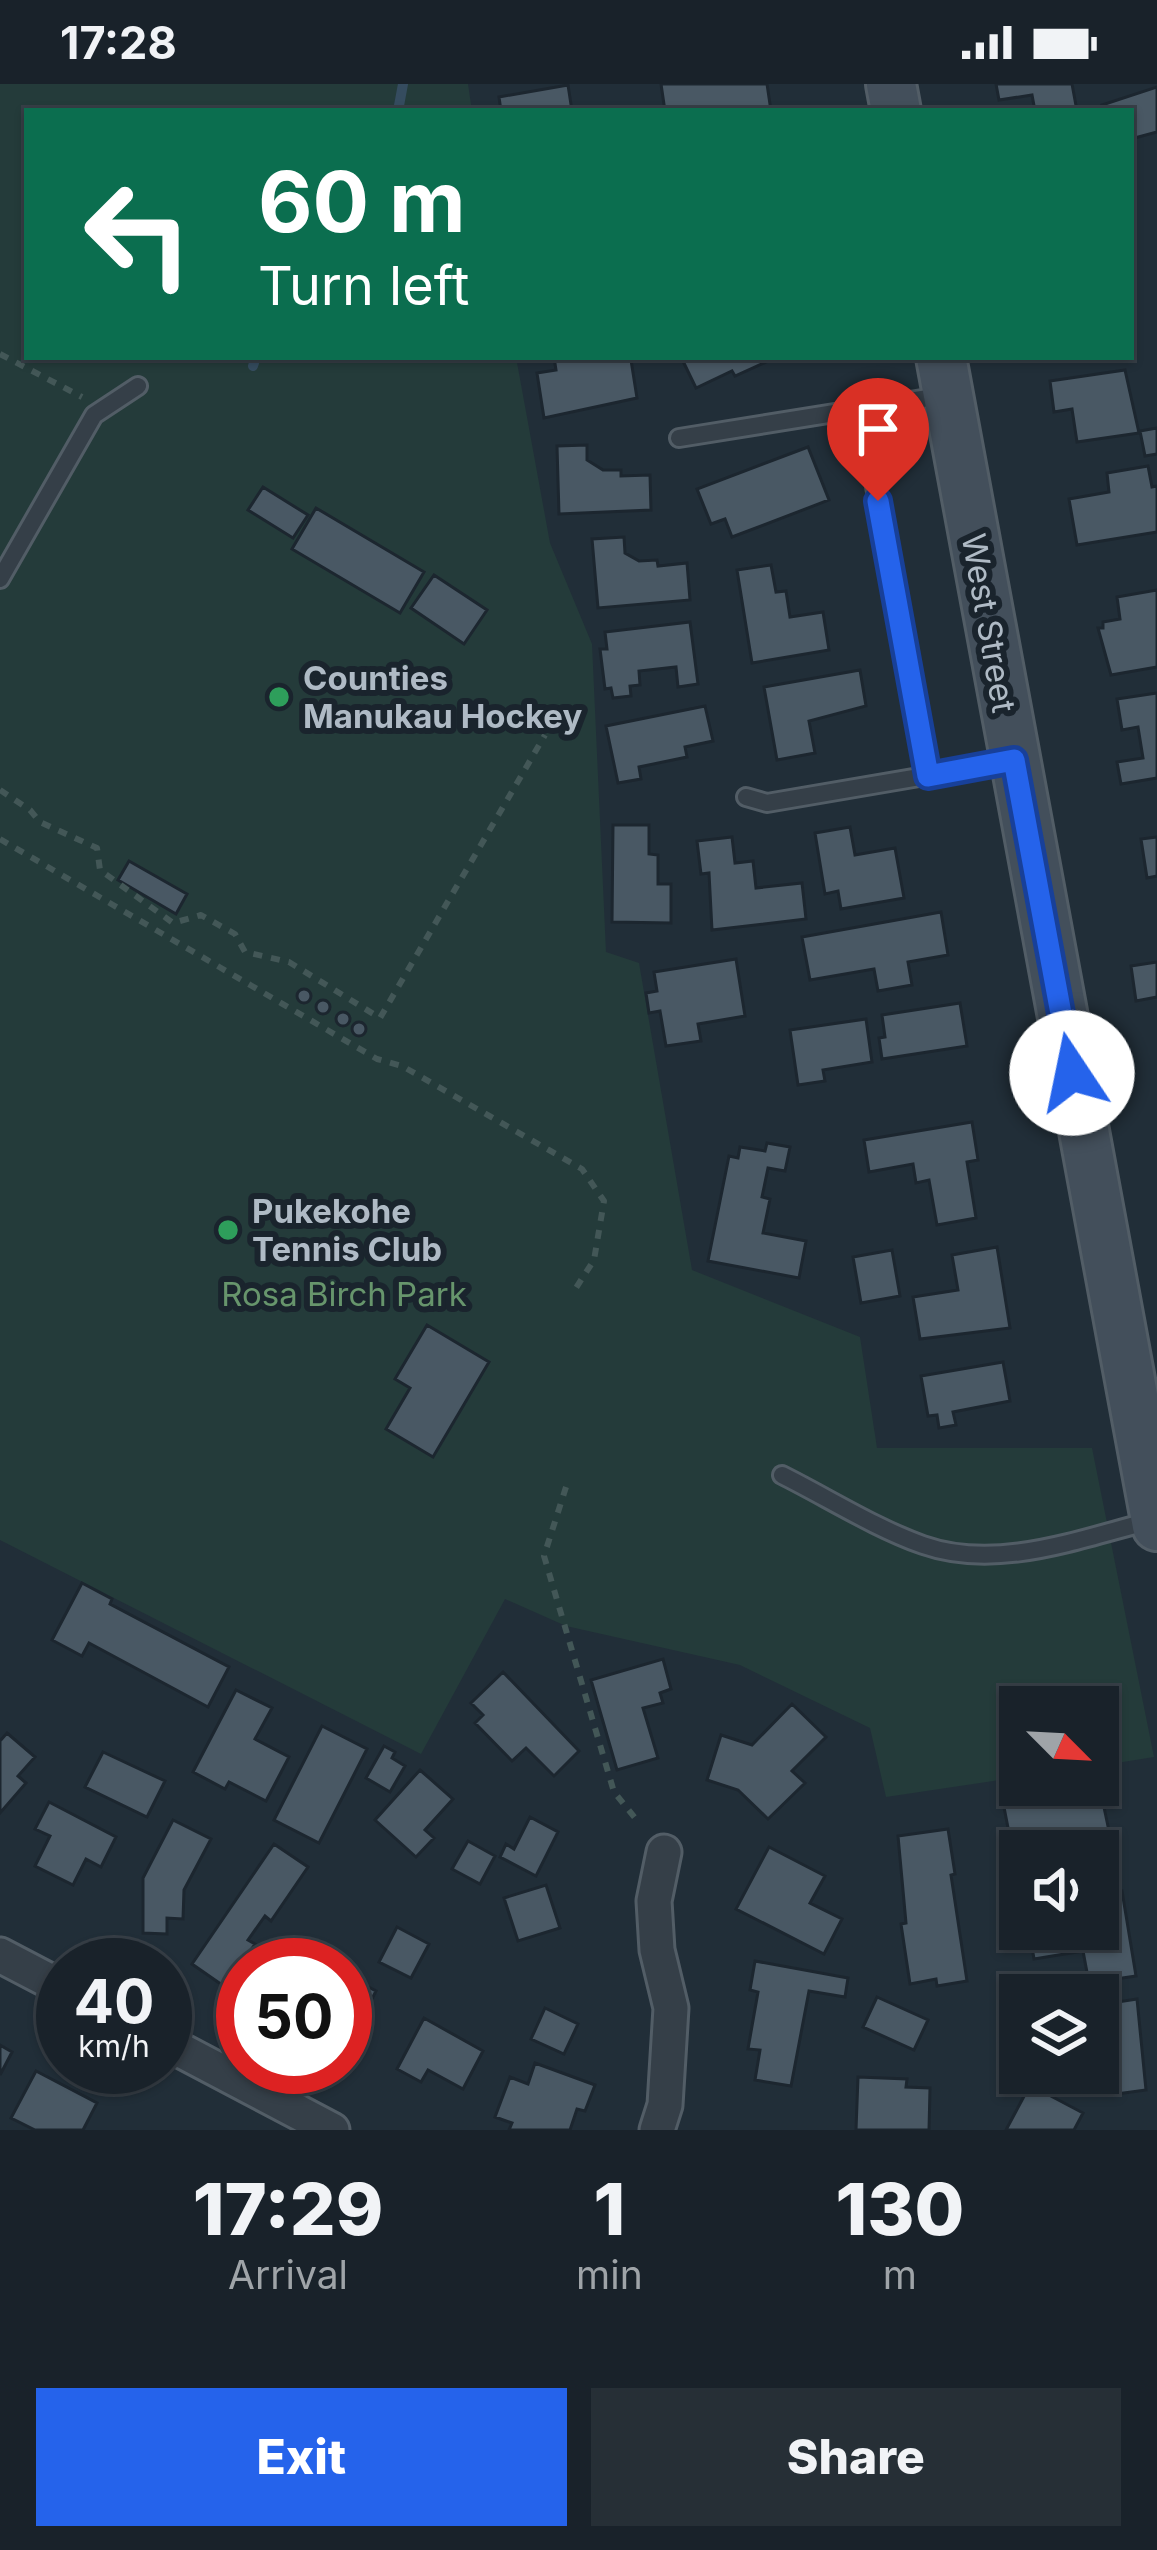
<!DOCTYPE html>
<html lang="en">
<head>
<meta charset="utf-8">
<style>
  body { margin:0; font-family:Inter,sans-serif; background:#262f36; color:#f1f3f6; height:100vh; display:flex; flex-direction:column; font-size:45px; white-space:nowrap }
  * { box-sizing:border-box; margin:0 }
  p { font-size:39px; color:#9fa4a8 }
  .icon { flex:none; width:66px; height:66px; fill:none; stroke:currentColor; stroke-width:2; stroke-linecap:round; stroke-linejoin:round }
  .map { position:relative; height:2046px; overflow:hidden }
  .sheet { display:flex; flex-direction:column; background:#19222a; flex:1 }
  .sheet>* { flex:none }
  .hud { position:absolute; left:24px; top:24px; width:1110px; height:252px; border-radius:0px; box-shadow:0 3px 9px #0004,0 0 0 3px #373f47; background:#0b6e4f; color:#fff; overflow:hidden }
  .needle { width:78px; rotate:114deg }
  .fabs { position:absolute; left:999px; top:1602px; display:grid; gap:24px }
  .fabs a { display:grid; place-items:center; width:120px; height:120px; border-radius:0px; background:#19222a; box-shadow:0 3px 9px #0004,0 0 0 3px #373f47; font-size:60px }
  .speed { position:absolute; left:36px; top:1854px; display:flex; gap:24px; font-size:60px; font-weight:700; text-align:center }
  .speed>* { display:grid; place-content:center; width:156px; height:156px; border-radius:50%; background:#19222a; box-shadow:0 3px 9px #0004,0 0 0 3px #373f47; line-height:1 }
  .speed small { font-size:30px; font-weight:400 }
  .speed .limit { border:18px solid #d22; background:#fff; color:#111 }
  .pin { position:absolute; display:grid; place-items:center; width:102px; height:102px; color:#fff; margin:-123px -51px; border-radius:50% 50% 50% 0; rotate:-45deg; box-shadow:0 0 12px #0007 }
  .pin .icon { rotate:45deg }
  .me { position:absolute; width:132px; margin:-66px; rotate:349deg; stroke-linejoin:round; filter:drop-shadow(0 0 9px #0008) }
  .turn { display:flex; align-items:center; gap:42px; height:252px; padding:0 36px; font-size:54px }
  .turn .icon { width:156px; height:156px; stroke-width:2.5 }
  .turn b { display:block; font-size:84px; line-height:102px }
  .eta { display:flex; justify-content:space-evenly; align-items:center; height:204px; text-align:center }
  .eta b { font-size:72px; font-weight:800; line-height:84px }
  .primary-button { display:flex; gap:24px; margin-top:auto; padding:24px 36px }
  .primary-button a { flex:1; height:138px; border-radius:0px; background:#2563eb; color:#fff; font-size:48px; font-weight:800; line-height:138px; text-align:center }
  .primary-button a+a { background:#262f36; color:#f1f3f6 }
  .status { display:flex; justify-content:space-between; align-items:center; height:84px; padding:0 60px; background:#19222a; direction:ltr }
  .status svg { height:33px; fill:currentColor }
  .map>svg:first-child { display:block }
</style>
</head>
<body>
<div class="status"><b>17:28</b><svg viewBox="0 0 49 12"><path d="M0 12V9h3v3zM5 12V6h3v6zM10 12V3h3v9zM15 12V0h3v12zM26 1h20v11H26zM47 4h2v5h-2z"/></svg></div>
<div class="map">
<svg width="1157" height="2046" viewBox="0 0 1157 2046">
  <rect width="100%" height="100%" fill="#212e38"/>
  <path fill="#243b3a" d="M0 0H468L472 27H27V273H516L550 459 592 560 606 868 639 879 692 1186 860 1253 877 1364H1092L1154 1673 1098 1682V1623H1020V1693L886 1713 870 1644 740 1581 566 1542 505 1515 421 1670 0 1456Z"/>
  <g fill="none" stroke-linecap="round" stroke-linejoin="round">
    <path stroke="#354c5f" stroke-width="10" d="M398 27 403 0
      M253 282 256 273"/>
  </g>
  <path fill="#495864" stroke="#1c262f" stroke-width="3" d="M661 0H767L771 27H665Z
    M996 0H1072L1077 27H1035L1032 11 999 16Z
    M568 1 572 27H501L499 13Z
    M1157 3V48L1131 55V27H1104L1102 21Z
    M554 273 631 276 637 314 544 334 537 289 556 286Z
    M681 273H777L735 292 732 287 696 304Z
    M1125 286 1139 349 1077 358 1072 325 1054 328 1050 297Z
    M1157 344V370L1145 372 1140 347Z
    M587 361V376L603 386H621V392L650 391 651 426 559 430 557 362Z
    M808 363 829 416 732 453 725 435 711 440 697 405Z
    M1148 382 1152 403 1157 402V448L1077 461 1069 415 1109 408 1107 389Z
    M263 403 308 431 293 454 248 426Z
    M316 424 424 488 400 529 292 465Z
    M624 453 625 469 639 477 657 476 658 482 687 479 690 516 598 524 592 455Z
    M771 481 776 508 786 507 790 533 823 528 829 566 752 579 737 486Z
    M434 491 487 526 464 560 411 524Z
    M1157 506V583L1111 591 1098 544H1103V538L1120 535 1117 513Z
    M690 538 698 600 678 603 676 583 639 587 640 601 630 602 631 612 613 614 611 604 605 605 600 565H607L605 548Z
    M860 586 866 622 809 637 815 669 777 676 764 603Z
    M1157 609V694L1121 700 1117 678 1143 674 1138 643 1122 646 1117 615Z
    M705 622 713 657 685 663 687 673 639 683 641 695 618 699 606 642Z
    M613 741H649V770L658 771V800H671V839L612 838Z
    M850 743 855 771 895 764 904 814 841 825 838 807 825 810 815 749Z
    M732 753 735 779 753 777 756 804 802 799 806 835 712 846 709 789 701 790 697 757Z
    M1157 753V792L1147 794 1141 755Z
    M129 777 187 810 176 830 118 796Z
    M941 828 948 871 908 878 912 901 878 907 874 885 810 896 802 853Z
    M736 875 745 932 698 940 701 957 666 962 660 927 649 929 646 909 657 907 654 888Z
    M1157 878V913L1136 917 1131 882Z
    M297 912a7 7 0 1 1 14 0a7 7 0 1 1-14 0Z
    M316 923a7 7 0 1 1 14 0a7 7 0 1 1-14 0Z
    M960 919 967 962 882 975 879 954 885 953 882 931Z
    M336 935a7 7 0 1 1 14 0a7 7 0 1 1-14 0Z
    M866 935 872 978 823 986 825 997 798 1001 790 946Z
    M352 945a7 7 0 1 1 14 0a7 7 0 1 1-14 0Z
    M972 1038 978 1076 967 1078 976 1134 937 1141 929 1096 916 1099 913 1080 869 1088 864 1056Z
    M767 1059 790 1063 785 1087 768 1084 762 1113 770 1115 763 1149 806 1157 799 1194 708 1177 729 1072 738 1074 740 1063 765 1067Z
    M997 1163 1010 1244 920 1255 913 1213 958 1206 952 1171Z
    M892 1166 900 1212 861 1219 853 1173Z
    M427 1241 489 1278 433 1373 386 1345 410 1304 395 1295Z
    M1003 1278 1010 1317 953 1328 956 1341 939 1344 937 1331 928 1332 921 1292Z
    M82 1499 112 1515 110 1520 229 1583 208 1623 89 1559 82 1572 52 1556Z
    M663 1575 671 1605 660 1609 663 1619 643 1624 658 1674 617 1686 591 1596Z
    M503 1588 579 1667 554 1692 526 1664 512 1677 475 1639 483 1631 471 1619Z
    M236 1606 272 1624 255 1655 289 1673 266 1717 229 1698 225 1705 193 1688Z
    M792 1620 826 1653 792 1687 805 1699 768 1735 738 1706 707 1696 721 1651 752 1661Z
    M322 1642 367 1665 319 1759 274 1736Z
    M7 1649 35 1673 18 1692 26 1699 0 1729V1657Z
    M384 1662 395 1668 392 1674 405 1682 390 1708 366 1694Z
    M103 1668 165 1697 147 1733 85 1703Z
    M420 1686 453 1715 425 1746 434 1754 416 1773 375 1736Z
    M1098 1695 1116 1780 1098 1784V1767H1060L1057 1751 1011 1759 1002 1713 1066 1701H1098Z
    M49 1718 116 1753 101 1783 86 1775 73 1801 35 1782 50 1752 35 1745Z
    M530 1733 558 1748 536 1792 500 1773 506 1760 514 1765Z
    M173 1736 211 1755 184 1806 183 1835 167 1834V1850L143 1849V1794Z
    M948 1745 955 1790 951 1791 967 1897 937 1902 936 1895 910 1900 901 1840 906 1839 898 1752Z
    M468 1757 495 1772 480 1800 452 1785Z
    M274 1760 308 1783 271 1837 265 1832 248 1856 255 1860 225 1903 192 1880Z
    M769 1763 825 1792 810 1819 842 1835 824 1870 736 1825Z
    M546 1801 560 1844 518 1857 504 1814Z
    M1122 1807 1136 1892 1089 1899 1083 1867 1034 1875 1029 1845H1098V1811Z
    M397 1843 429 1860 411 1894 379 1878Z
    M755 1877 848 1894 845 1913 809 1907 791 2002 755 1996 760 1966 748 1965 758 1908 750 1906Z
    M345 1891 376 1907 350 1959 345 1957Z
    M877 1913 928 1936 914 1966 863 1943Z
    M1137 1915 1146 2006 1109 2011 1103 1969H1098V1921Z
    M545 1924 578 1940 564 1970 531 1955Z
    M424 1934 483 1967 463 2005 428 1986 421 1998 397 1985Z
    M0 1961 12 1968 0 1991Z
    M535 1979 595 2001 585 2027 577 2025 570 2046H509L512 2039 495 2033 510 1993 528 2000Z
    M36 1987 97 2019 83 2046H35L11 2034Z
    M858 1993 907 1995 906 2003 930 2004 929 2046H856Z
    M1030 2001 1083 2029 1074 2046H1006Z"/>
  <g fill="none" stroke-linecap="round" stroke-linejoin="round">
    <g stroke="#525d66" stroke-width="22">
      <path id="lane" d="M861 326 928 692
        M679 354 947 311
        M0 495 94 331 138 302
        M746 713 767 719 1013 677
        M782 1391C828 1414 875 1444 923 1461 997 1487 1079 1455 1150 1437"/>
    </g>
    <g stroke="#525d66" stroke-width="39">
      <path id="street" d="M0 1871 63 1904
        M165 1958 332 2046
        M657 2046 665 2021 671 1924 657 1866 654 1817 664 1768"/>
    </g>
    <g stroke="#525d66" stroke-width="54">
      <path id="secondary" d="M891 0 896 27
        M941 273 1157 1442"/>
    </g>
    <path stroke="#435757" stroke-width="6" stroke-dasharray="9 9" stroke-linecap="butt" d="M0 270 82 313
      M0 706 30 726 40 738 97 764 100 786 173 839 201 831 235 850 245 868 289 878 380 934 545 651
      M0 755 377 975 402 982 582 1085 604 1117 594 1176 574 1207
      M566 1403 544 1472 614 1708 635 1734"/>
    <use href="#lane" stroke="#353f48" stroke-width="16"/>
    <use href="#street" stroke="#353f48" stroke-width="33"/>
    <use href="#secondary" stroke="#434f5b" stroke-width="48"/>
  </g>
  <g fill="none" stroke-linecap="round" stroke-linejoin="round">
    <g stroke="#184099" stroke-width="30">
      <path id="route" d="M878 417 928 692 1014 676 1072 989"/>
    </g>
    <use href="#route" stroke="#2563eb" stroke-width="21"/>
  </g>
  <g fill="#2e9e5b" stroke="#1a242d" stroke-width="4.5">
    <circle cx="279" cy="613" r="12"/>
    <circle cx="228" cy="1146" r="12"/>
  </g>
  <g text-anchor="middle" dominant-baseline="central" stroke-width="12" stroke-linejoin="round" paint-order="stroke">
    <g font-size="33" fill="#afbac5" stroke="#1a242d">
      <text transform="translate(989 539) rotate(80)">West Street</text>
    </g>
    <g font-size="33" font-weight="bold" fill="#afbac5" stroke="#1a242d" text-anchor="start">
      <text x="303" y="594">Counties<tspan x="303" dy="38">Manukau Hockey</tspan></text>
      <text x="252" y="1127">Pukekohe<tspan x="252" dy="38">Tennis Club</tspan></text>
    </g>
    <g font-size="33" fill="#67956c" stroke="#1a242d">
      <text x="344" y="1210">Rosa Birch Park</text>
    </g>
  </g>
</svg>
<div class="fabs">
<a><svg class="needle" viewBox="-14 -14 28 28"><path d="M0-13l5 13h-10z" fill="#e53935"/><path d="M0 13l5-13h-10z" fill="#9fa4a8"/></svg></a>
<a><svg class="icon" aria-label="sound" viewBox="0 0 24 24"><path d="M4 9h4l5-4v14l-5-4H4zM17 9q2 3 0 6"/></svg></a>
<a><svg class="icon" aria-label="layers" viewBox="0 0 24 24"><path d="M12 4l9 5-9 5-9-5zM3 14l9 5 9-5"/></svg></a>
</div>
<div class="speed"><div>40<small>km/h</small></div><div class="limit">50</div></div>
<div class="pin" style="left:878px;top:417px;background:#d93025"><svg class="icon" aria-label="arrive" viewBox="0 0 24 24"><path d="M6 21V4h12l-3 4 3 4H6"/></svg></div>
<svg class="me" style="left:1072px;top:989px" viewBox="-20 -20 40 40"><circle r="19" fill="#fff"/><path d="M0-13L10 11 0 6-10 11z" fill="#2563eb"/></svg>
<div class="hud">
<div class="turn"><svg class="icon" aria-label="left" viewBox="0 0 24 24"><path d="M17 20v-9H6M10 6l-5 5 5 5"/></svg><div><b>60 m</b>Turn left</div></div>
</div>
</div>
<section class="sheet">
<div class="eta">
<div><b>17:29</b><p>Arrival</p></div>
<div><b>1</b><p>min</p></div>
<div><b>130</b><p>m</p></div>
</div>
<div class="primary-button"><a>Exit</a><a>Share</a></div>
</section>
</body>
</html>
